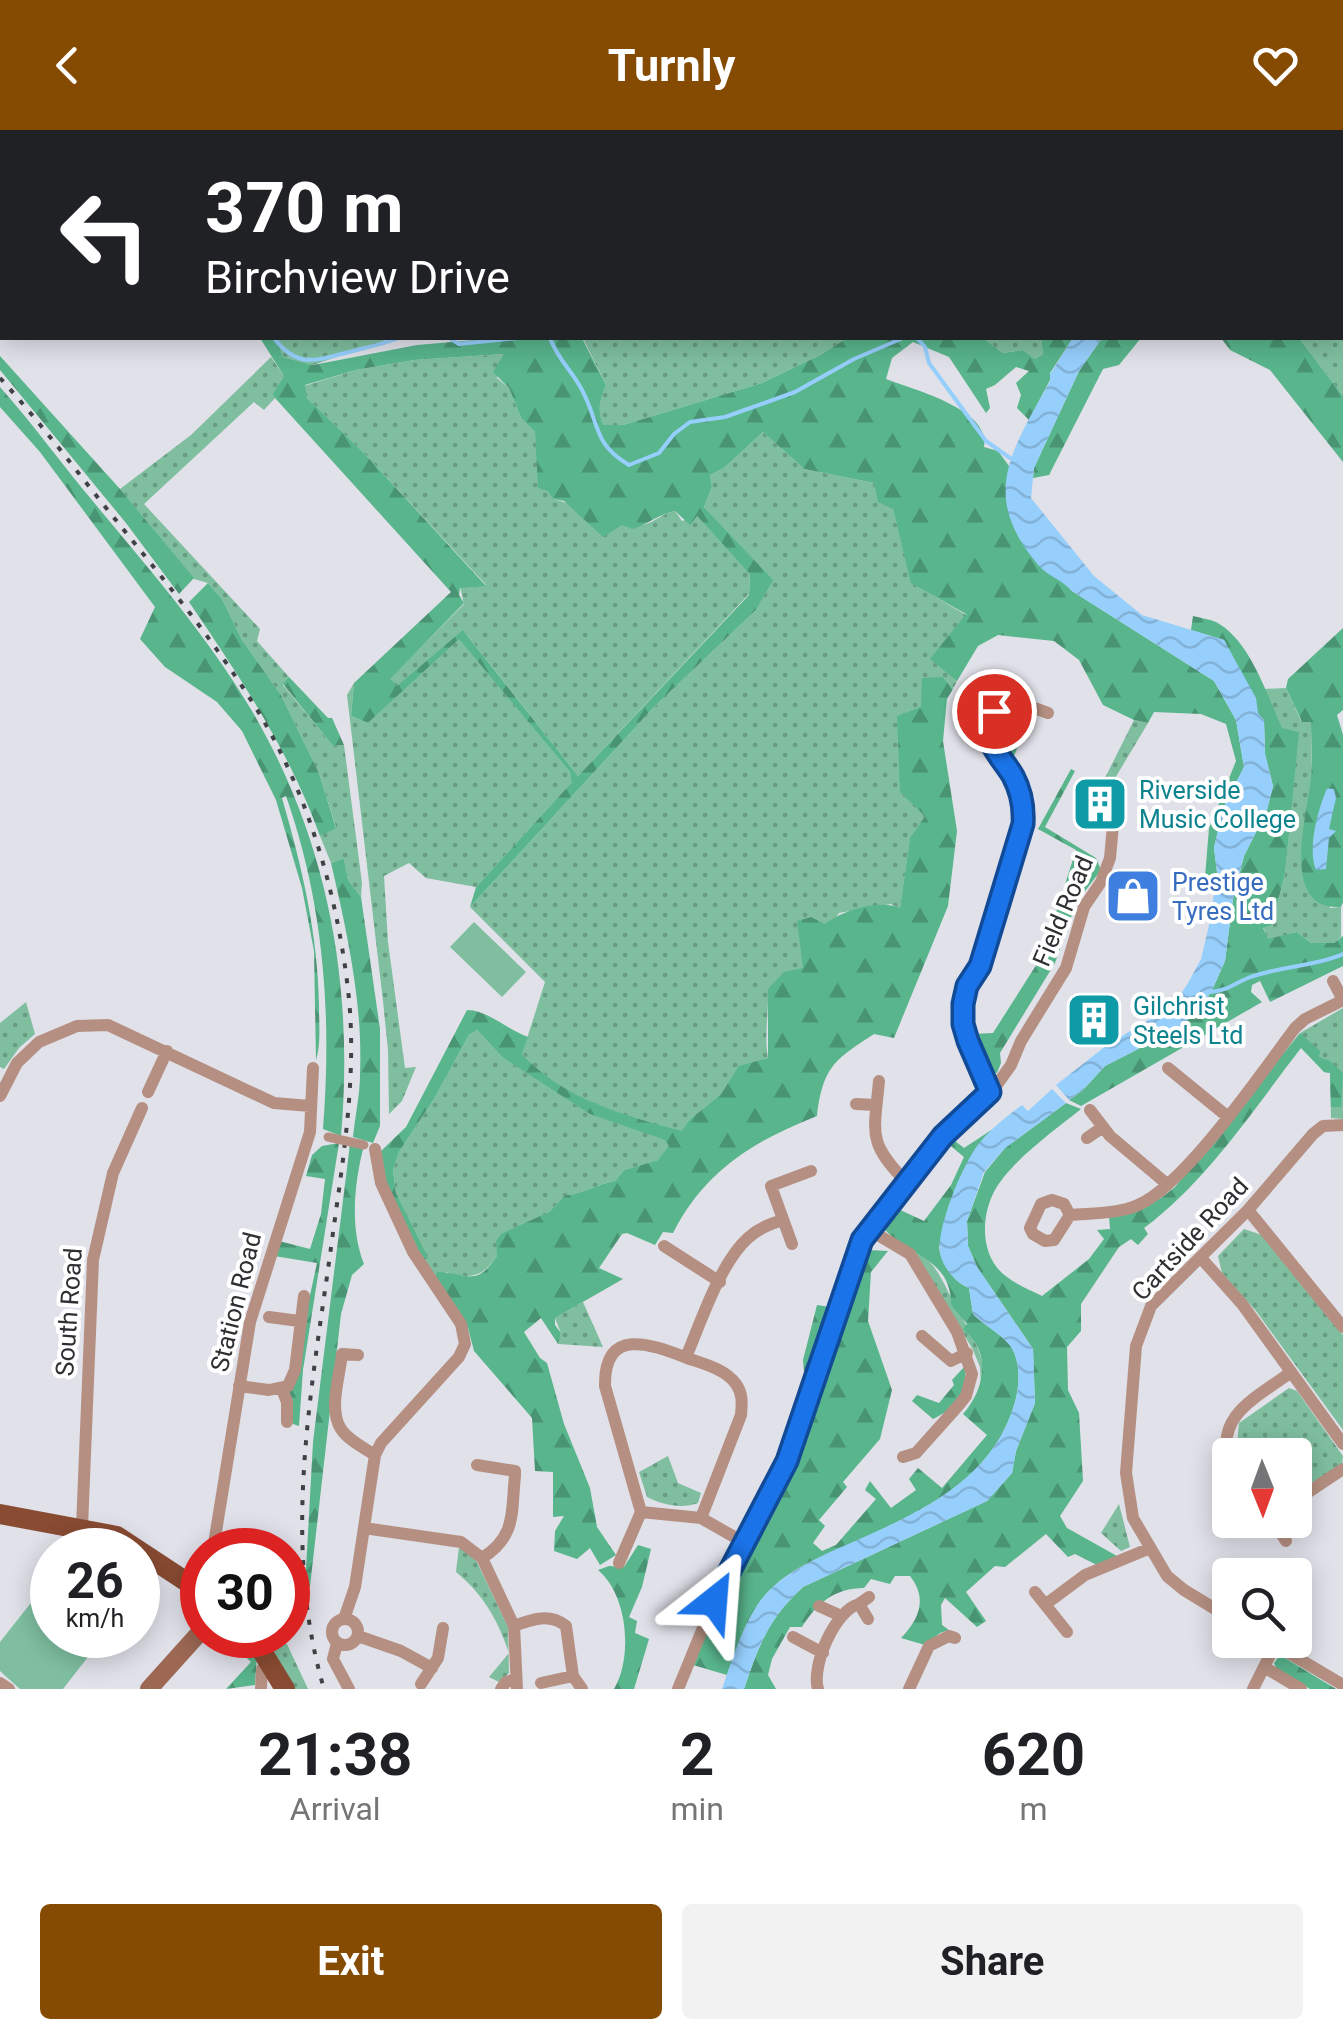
<!DOCTYPE html>
<html lang="en">
<head>
<meta charset="utf-8">
<style>
  body { margin:0; font-family:Roboto,sans-serif; background:#f2f2f2; color:#202124; height:100vh; display:flex; flex-direction:column; font-size:38px; white-space:nowrap }
  * { box-sizing:border-box; margin:0 }
  p { font-size:32px; color:#757577 }
  .icon { flex:none; width:55px; height:55px; fill:none; stroke:currentColor; stroke-width:2; stroke-linecap:round; stroke-linejoin:round }
  .map { position:relative; height:1559px; overflow:hidden }
  .panel { display:flex; flex-direction:column; background:#fff; flex:1 }
  .panel>* { flex:none }
  .hud { position:absolute; left:0px; top:0px; width:1345px; height:210px; box-shadow:0 5px 25px #0003; background:#202124; color:#fff; overflow:hidden }
  .needle { width:65px; rotate:179deg }
  .tools { position:absolute; left:1212px; top:1308px; display:grid; gap:20px }
  .tools a { display:grid; place-items:center; width:100px; height:100px; border-radius:10px; background:#fff; box-shadow:0 5px 25px #0003; font-size:50px }
  .speed { position:absolute; left:30px; top:1398px; display:flex; gap:20px; font-size:50px; font-weight:700; text-align:center }
  .speed>* { display:grid; place-content:center; width:130px; height:130px; border-radius:50%; background:#fff; box-shadow:0 5px 25px #0003; line-height:1 }
  .speed small { font-size:25px; font-weight:400 }
  .speed .limit { border:15px solid #d22; background:#fff; color:#111 }
  .pin { position:absolute; display:grid; place-items:center; width:85px; height:85px; color:#fff; margin:-42px; border:5px solid #fff; border-radius:50%; box-shadow:0 2px 10px #0007 }
  .me { position:absolute; width:110px; margin:-55px; rotate:28deg; stroke-linejoin:round; filter:drop-shadow(0 0 8px #0008) }
  .turn { display:flex; align-items:center; gap:35px; height:210px; padding:0 40px; font-size:45px }
  .turn .icon { width:130px; height:130px; stroke-width:2.5 }
  .turn b { display:block; font-size:70px; line-height:85px }
  .eta { display:flex; justify-content:space-evenly; align-items:center; height:170px; text-align:center }
  .eta b { font-size:60px; font-weight:700; line-height:70px }
  .cta { display:flex; gap:20px; margin-top:auto; padding:20px 40px }
  .cta a { flex:1; height:115px; border-radius:10px; background:#864b03; color:#fff; font-size:40px; font-weight:700; line-height:115px; text-align:center }
  .cta a+a { background:#f2f2f2; color:#202124 }
  header { display:flex; justify-content:space-between; align-items:center; height:130px; padding:0 40px; background:#864b03; color:#fff; font-size:45px; font-weight:700 }
  .map>svg:first-child { display:block }
</style>
</head>
<body>
<header><svg class="icon" aria-label="back" viewBox="0 0 24 24"><path d="M15 5l-7 7 7 7"/></svg>Turnly<svg class="icon" aria-label="heart" viewBox="0 0 24 24"><path d="M12 20l-8-8c-3-5 5-10 8-4 3-6 11-1 8 4z"/></svg></header>
<div class="map">
<svg width="1343" height="1559" viewBox="0 0 1343 1559">
  <defs>
    <pattern id="green-dots" width="8" height="8" patternUnits="userSpaceOnUse" patternTransform="scale(2.5)"><rect width="8" height="8" fill="#7fbfa0"/><path d="M2 2h.1M6 6h.1" fill="none" stroke="#689c83" stroke-width="1.8" stroke-linecap="round"/></pattern>
    <pattern id="forest-firs" width="22" height="20" patternUnits="userSpaceOnUse" patternTransform="scale(2.5)"><rect width="22" height="20" fill="#58b58c"/><path d="M5 1l3.5 6h-7zM16 11l3.5 6h-7z" fill="#499473"/></pattern>
    <pattern id="water-waves" width="16" height="10" patternUnits="userSpaceOnUse" patternTransform="scale(2.5)"><rect width="16" height="10" fill="#96cffc"/><path d="M0 5q4-4 8 0t8 0" fill="none" stroke="#82b2d8"/></pattern>
  </defs>
  <rect width="100%" height="100%" fill="#e0e1e9"/>
  <path fill="url(#green-dots)" d="M87 0H1331L1327 2Z
    M1343 94V266L1299 208H1342Z
    M277 208H392L313 235 283 227Z
    M583 208H847L820 225 762 253 623 295H602C597 280 600 269 606 255Z
    M983 208H1041L1043 224 1035 229 1023 220 1003 223Z
    M505 224 497 248 509 258 521 288 535 302 539 340 553 369C582 375 616 403 646 394 656 391 663 383 675 381L682 391 697 386 750 443 749 464 578 646 464 501 397 557 389 549 464 474 460 457 486 455 364 323 307 268 304 256 356 240 414 230Z
    M271 227 284 246 274 264 275 268 264 280 254 272 144 374 260 499 257 511 289 547 283 555 333 616 344 615 362 753 361 767 348 750 344 730 331 733 320 706 336 697 319 643 281 565 242 510 222 469 208 453 194 449 120 359 191 305Z
    M763 302 804 339 874 353 893 379 912 453 966 485 947 541 957 551 953 559 943 547 925 686 910 709 900 779 891 774 839 783 803 838 768 859C769 882 764 905 768 928L739 937 721 964 689 990 682 1002C626 986 562 969 522 924L545 852 470 777 654 577 756 480 772 450 704 377 712 357 710 345 724 338Z
    M459 508 570 642 573 651 476 757 426 748 409 733 384 746 388 812 405 938 416 937 402 971 389 984 388 920 383 871 347 565 354 553 351 586 368 593Z
    M1286 558 1301 591 1311 592 1312 644 1330 778 1341 777V807L1334 813H1311L1297 802 1268 810 1263 797 1272 795 1285 744 1298 602 1282 599 1263 559Z
    M1134 590 1148 593 1108 660 1102 654Z
    M26 872 35 904 19 918 4 939 0 937V893Z
    M1343 878V989L1331 988 1330 943 1324 942 1300 903Z
    M477 900 502 927 590 983 666 1010 670 1017 658 1030 624 1040 615 1051C597 1054 584 1064 565 1065L549 1082 497 1111V1126C483 1147 470 1150 446 1142L435 1151 422 1131 427 1128 396 1063 393 1040 399 1022 434 969 469 905Z
    M1244 1099 1262 1105 1343 1205V1300L1256 1181 1222 1143 1218 1126Z
    M913 1118C940 1135 944 1157 959 1182 971 1205 989 1229 981 1256L980 1237 973 1220Z
    M583 1172 603 1217 558 1214 561 1203 555 1188Z
    M1289 1258 1297 1261 1343 1326 1342 1334 1295 1363V1325H1236L1239 1293Z
    M668 1326 678 1353 701 1363 698 1373C682 1379 663 1375 647 1367L639 1342Z
    M1119 1374 1130 1417 1121 1421 1101 1403Z
    M459 1417 474 1426 508 1497 509 1543 499 1552 489 1547 509 1523C498 1490 483 1464 456 1442Z
    M271 1505 274 1515 287 1514 308 1559H293L266 1507Z"/>
  <path fill="url(#forest-firs)" fill-rule="evenodd" d="M260 208H277L283 227 313 235 417 215 498 208H582L606 255C600 270 597 280 603 295H623L762 253 820 225 847 208H983L1003 223 1023 220 1035 229 1043 224 1041 208H1073L1050 243V250L1029 290 1017 278 1021 265 1016 253 1029 241 1016 237 995 255 986 259 990 278 986 283 949 227 913 212 892 228 886 249C914 260 991 279 984 317L998 321 1009 336 1058 446 1072 461 1214 551 1236 590 1244 637 1223 679 1214 718 1217 742 1214 762 1204 759 1209 698 1236 631 1226 594 1201 584 1154 582 1148 593 1134 590 1103 575 1079 530 1054 511 998 505 978 516 957 551 930 529 966 484 911 453 893 379 878 372 874 353 804 339 763 302 724 338 710 345 712 357 704 377 773 450 756 480 654 577 470 777 476 757 572 652 570 642 459 509 368 593 351 586 354 553 451 462 275 268 273 264 284 246ZM504 224 493 242 509 258 521 288 535 302 538 358 548 361 553 369 564 371 603 407 622 395 633 399C648 394 659 384 675 381L690 395 697 386 750 444 749 465 578 646 463 500 397 556 390 549 464 473 459 465 460 458 486 456 364 323 307 268 305 255 356 240 414 230Z
    M1102 208H1141L1119 235 1103 239 1049 345 1033 348 1034 338 1079 241Z
    M1221 208H1299L1343 266V332L1270 240 1230 220Z
    M0 226 120 359 194 448 179 464 126 393 0 240Z
    M0 257C34 295 63 336 96 375 151 441 208 507 252 581 329 712 354 857 341 1006L323 999C332 885 324 774 286 666L282 668C302 737 318 804 319 876 319 893 321 915 316 930L314 821 302 758 276 670 242 601 217 572 165 537 140 509 155 477 40 322 0 277Z
    M208 453 222 469 242 510 281 565 319 643 336 698 320 706C289 620 240 547 189 472Z
    M1193 486C1200 488 1209 489 1216 492 1250 510 1267 565 1282 598L1299 602 1285 744 1272 795 1263 798 1268 809 1297 802 1311 813H1334L1343 806V836L1270 872 1260 851 1252 855 1251 862 1262 872 1081 976 1069 970 1082 961 1105 936 1179 898 1204 874 1213 858 1225 831 1233 769 1244 726 1267 680 1273 656 1265 624 1264 590 1257 583 1224 510 1191 500Z
    M1343 498V580L1337 585 1343 605V772L1341 777C1278 781 1308 683 1311 647 1313 629 1311 610 1311 592H1302L1286 558 1288 549Z
    M289 547 328 588H332L344 615 333 616 283 554Z
    M943 547 953 559 947 569 943 611 957 701 948 776 894 908 874 904C834 930 823 937 817 986 754 1011 705 1040 673 1103L663 1102 655 1115 627 1103 622 1104 599 1138 623 1149 555 1188V1195L561 1203 558 1214 541 1188 524 1202 540 1228 547 1233 564 1294 590 1358 597 1397 616 1425 600 1435 590 1418 577 1429 554 1421 555 1401 564 1386 553 1387V1342L535 1341 532 1288 474 1221 468 1198 435 1151 437 1142C467 1142 475 1159 497 1126L496 1111 501 1104 549 1082 565 1065C584 1064 597 1054 615 1051L624 1040 658 1030 669 1016 665 1010 590 984 502 927 477 900 469 905 434 969 399 1022 393 1040 396 1063 428 1128 422 1131 388 1062 380 1022 406 997 467 880C487 880 508 900 528 907L522 924C563 969 626 986 682 1001L689 990 721 964 739 936 768 928V859L784 842 803 838 797 791 811 787 825 794C842 781 879 769 900 778L910 708 925 686 900 662 897 586 921 577 922 548Z
    M1011 575 1021 579 1020 590 1026 596 1014 626 1007 629 993 599 998 583Z
    M1071 639 1075 641 1045 697 1096 728 1101 740 1076 773 1055 833 1000 923 1001 933 997 943 989 942 973 904 993 903 1042 826 1076 720 1038 699Z
    M344 729 348 750 361 767 380 899V996L373 1013 353 1007C355 986 360 965 360 944 363 873 347 802 331 733Z
    M1300 903 1320 921 1319 927 1330 931 1343 943 1341 977H1331L1330 943 1324 942 1301 918C1253 980 1207 1051 1144 1098L1148 1104 1138 1115 1131 1109 1119 1117 1081 1174V1201L1067 1217 1068 1260 1079 1283 1083 1351 1060 1386 1067 1398 1117 1426 1097 1435 1075 1424 1068 1427 1046 1404 1005 1437 995 1436 966 1462 986 1491 977 1497 945 1468 941 1475 942 1495 949 1500 940 1503 925 1515 901 1508C919 1489 928 1469 910 1446H895L890 1454 871 1449 864 1458C835 1458 817 1473 802 1497H790L772 1529 768 1545 776 1559H744C759 1515 768 1489 803 1457L987 1371 1012 1343 1016 1321 1035 1273 1033 1219 977 1137 968 1116 967 1091 985 1042 1005 1018 1066 973 1081 979C1055 1000 1011 1031 995 1060 980 1087 980 1128 1007 1147 1017 1155 1030 1160 1042 1166L1089 1129 1104 1109 1097 1100 1110 1099 1109 1086 1161 1068 1175 1057Z
    M996 997 939 1117C941 1133 953 1152 969 1158L973 1184C984 1195 998 1202 1008 1213 1021 1227 1020 1254 1015 1272 992 1355 911 1386 839 1419 815 1429 792 1439 773 1457 749 1478 738 1516 727 1545L693 1535 706 1499 793 1334 862 1125 869 1120 888 1121 871 1142 868 1191 892 1260 880 1309 843 1352 847 1357 819 1390 825 1396 813 1413 822 1421 836 1415 876 1369 865 1360 870 1351 891 1378 916 1360 909 1349 918 1338 942 1358 987 1305 963 1284C985 1259 992 1222 963 1199L967 1194 951 1175C952 1129 908 1125 883 1098V1091L896 1078 924 1091 951 1055 964 1027 946 1012 950 1007 964 1018Z
    M339 1013 303 1240 299 1296 293 1294V1271L289 1262 317 1133 274 1126 279 1111 310 1119 321 1084 325 1049 306 1046 312 1025 322 1016Z
    M350 1014 363 1019C354 1056 350 1098 364 1134L352 1145 341 1184 310 1456 305 1457 313 1312Z
    M817 1175 830 1177 805 1253 803 1230Z
    M965 1236C968 1260 955 1279 933 1289L912 1271 917 1265 939 1273 954 1255 952 1250Z
    M638 1415 651 1419 642 1457 629 1487 637 1491 635 1503 649 1509 634 1559H614C633 1527 628 1465 598 1440L609 1436 624 1437Z
    M238 1505 257 1526 255 1555 226 1559 251 1532 230 1513Z
    M1280 1525 1336 1559H1310L1276 1538 1274 1533Z"/>
  <path fill="#7fbfa0" d="M474 792 526 842 502 867 450 817Z
    M30 1474 52 1478V1505H78L95 1518 63 1559H20L0 1541V1512Z"/>
  <path fill="url(#water-waves)" d="M1073 208H1102L1079 241 1034 338 1031 368 1094 446 1142 485 1224 510 1256 568 1258 583 1264 590 1265 624 1273 656 1267 680 1244 726 1233 769 1225 831 1213 858 1204 874 1179 898 1105 936 1082 961 1069 970 1056 955 1107 915 1157 885 1179 867 1188 853 1201 829 1210 791 1217 742 1214 718 1223 678 1244 637 1236 590 1214 551 1072 461C1062 450 1049 446 1041 438 977 366 1012 321 1050 251V244Z
    M1327 658 1334 659 1336 668 1329 699 1336 701 1329 708 1326 739 1316 740C1307 718 1318 680 1327 658Z
    M1052 959 1066 973 1005 1018 984 1042 967 1091 968 1116 977 1137 1033 1219 1035 1273 1016 1321 1012 1343 987 1371 803 1457C768 1489 759 1515 744 1559H722C734 1526 746 1481 773 1457 793 1439 815 1429 839 1418 912 1386 992 1354 1015 1272 1020 1254 1021 1227 1008 1213 998 1202 983 1194 973 1184L969 1158C956 1153 942 1136 940 1123 936 1098 964 1030 981 1011 993 997 1006 987 1022 975L1028 981Z"/>
  <g fill="none" stroke-linecap="round" stroke-linejoin="round">
    <path stroke="#96cffc" stroke-width="4" d="M75 0 77 2
      M1092 2 1093 0
      M0 160 2 162
      M274 208C299 241 319 229 353 221 369 217 383 214 399 208
      M449 208 459 214 518 208
      M550 208C559 232 573 241 583 262 600 295 593 314 629 335L659 323 674 304 690 292 725 287 795 262 854 229 903 208
      M917 208 925 217 929 233 986 311 1010 328
      M1210 862C1227 861 1233 854 1248 848 1279 836 1313 837 1343 824"/>
    <path stroke="#b59082" stroke-width="12" d="M1333 851 1343 870
      M1168 938 1228 987
      M879 951C874 1005 867 1012 907 1053
      M148 962 167 921
      M991 963C981 941 965 915 963 891 961 867 973 854 981 834 992 805 998 774 1007 745 1013 726 1024 705 1023 685 1023 646 987 628 987 594L994 581 1010 569 1048 583
      M0 966 17 933 39 912 77 896 108 895 274 973 310 976
      M856 974 876 975
      M1090 980 1110 1006 1167 1054
      M1087 1008 1103 997
      M1052 1070 1064 1074 1070 1085 1054 1110 1045 1111 1033 1104 1030 1098 1041 1074Z
      M1248 1080 1343 1197
      M1070 1085C1092 1083 1118 1084 1138 1075 1185 1055 1262 942 1295 898L1305 889 1343 870
      M868 1099 910 1124 957 1202 972 1244 966 1266 958 1276 916 1323 903 1327
      M792 1114 771 1056 811 1041
      M664 1116 720 1152
      M1201 1128 1242 1174 1343 1314
      M269 1187 299 1191
      M922 1206 951 1231 967 1223
      M358 1225 342 1224C340 1245 328 1280 341 1299 348 1310 364 1318 375 1325
      M686 1227C701 1192 720 1133 748 1108 759 1098 770 1094 783 1090
      M239 1256 269 1260 288 1256 295 1240 304 1166
      M282 1259 287 1272V1292
      M1230 1332C1213 1285 1260 1266 1291 1242
      M477 1335 515 1341V1346C511 1382 517 1406 482 1428L514 1496 517 1559
      M1295 1371 1343 1339
      M701 1388 741 1285C742 1273 743 1264 736 1254 725 1239 704 1234 687 1228 653 1215 604 1195 605 1256L641 1382 701 1388 745 1413
      M1273 1390 1286 1411
      M82 1397 93 1130 113 1043 142 978
      M364 1398 461 1412 482 1428
      M213 1420 250 1192 310 1002 313 938
      M619 1433 641 1382
      M1035 1462 1067 1502
      M1046 1474 1085 1445 1148 1419
      M819 1476 839 1485
      M1230 1488 1184 1460 1167 1446 1133 1388 1126 1343 1136 1216 1151 1176 1248 1080 1313 1004 1323 996 1343 995
      M332 1502a13 13 0 1 1 26 0a13 13 0 1 1-26 0Z
      M344 1489 355 1457 375 1325 381 1313 459 1227 465 1214 461 1194 413 1122 381 1053 375 1019
      M868 1489 859 1474 869 1467
      M514 1496C532 1489 550 1483 566 1496L573 1546 582 1559
      M358 1506 401 1521 432 1538
      M793 1507 823 1523
      M1267 1510 1343 1555
      M337 1513 333 1529 349 1559
      M1264 1537 1301 1559
      M0 1553 9 1559
      M541 1553 573 1546
      M421 1554 438 1528 443 1498
      M261 1559 262 1539 270 1531
      M501 1559 506 1552 516 1549
      M678 1559 714 1471 787 1331 862 1110 943 1006 991 963 1011 935 1021 911 1066 838 1084 777 1101 752 1110 728 1113 695
      M818 1559C811 1536 835 1480 859 1474
      M909 1559 929 1516 949 1506 955 1508
      M1253 1559 1275 1515"/>
    <path stroke="#9c6854" stroke-width="18" d="M149 1559 202 1500"/>
    <path stroke="#894b32" stroke-width="20" d="M0 1384 117 1406 202 1462
      M252 1505 285 1559"/>
    <path stroke="#404144" stroke-width="4" stroke-dasharray="5 10" stroke-linecap="butt" d="M0 248C41 293 77 342 115 389 165 451 217 514 259 583 310 667 339 771 349 869 357 954 341 1041 330 1125 310 1269 282 1416 324 1559"/>
    <path stroke="#b59082" stroke-width="9" d="M328 1007 364 1015"/>
  </g>
  <g fill="none" stroke-linecap="round" stroke-linejoin="round">
    <g stroke="#114b97" stroke-width="25">
      <path id="route" d="M714 1471 787 1331 862 1110 943 1006 990 962 968 911 963 894V874L967 856 980 836 1023 694C1024 678 1021 661 1013 646 1000 624 977 607 994 581"/>
    </g>
    <use href="#route" stroke="#1a73e8" stroke-width="18"/>
  </g>
  <defs>
    <g id="building-square" transform="scale(2.875)"><rect x="-9" y="-9" width="18" height="18" rx="4" fill="#0f9aa8" stroke="#fff"/><path d="M-4-6H4V6H1V3H-1V6H-4ZM-2.5-4.3h1.7v1.8h-1.7ZM.8-4.3h1.7v1.8H.8ZM-2.5-1h1.7V.8h-1.7ZM.8-1h1.7V.8H.8Z" fill="#fff"/></g>
    <g id="shop-square" transform="scale(2.875)"><rect x="-9" y="-9" width="18" height="18" rx="4" fill="#3f7fe0" stroke="#fff"/><path d="M-5-2.5h2.3a2.7 3.5 0 0 1 5.4 0H5L5.5 6h-11ZM-1.5-2.5h3a1.5 2.3 0 0 0-3 0Z" fill="#fff"/></g>
  </defs>
  <g fill-rule="evenodd">
    <use href="#building-square" x="1100" y="674"/>
    <use href="#shop-square" x="1133" y="766"/>
    <use href="#building-square" x="1094" y="890"/>
  </g>
  <g text-anchor="middle" dominant-baseline="central" stroke-width="8" stroke-linejoin="round" paint-order="stroke">
    <g font-size="25" fill="#0d838f" stroke="#fff" text-anchor="start">
      <text x="1139" y="660">Riverside<tspan x="1139" dy="29">Music College</tspan></text>
      <text x="1133" y="876">Gilchrist<tspan x="1133" dy="29">Steels Ltd</tspan></text>
    </g>
    <g font-size="25" fill="#366cbe" stroke="#fff" text-anchor="start">
      <text x="1172" y="752">Prestige<tspan x="1172" dy="29">Tyres Ltd</tspan></text>
    </g>
    <g font-size="25" fill="#2e2f32" stroke="#fff">
      <text transform="translate(1063 781) rotate(-67)">Field Road</text>
      <text transform="translate(1190 1109) rotate(-47)">Cartside Road</text>
      <text transform="translate(236 1172) rotate(-76)">Station Road</text>
      <text transform="translate(69 1182) rotate(-86)">South Road</text>
    </g>
  </g>
</svg>
<div class="tools">
<a><svg class="needle" viewBox="-14 -14 28 28"><path d="M0-13l5 13h-10z" fill="#e53935"/><path d="M0 13l5-13h-10z" fill="#757577"/></svg></a>
<a><svg class="icon" aria-label="search" viewBox="0 0 24 24"><circle cx="10" cy="10" r="6"/><path d="M15 15l6 6"/></svg></a>
</div>
<div class="speed"><div>26<small>km/h</small></div><div class="limit">30</div></div>
<div class="pin" style="left:994px;top:581px;background:#d93025"><svg class="icon" aria-label="arrive" viewBox="0 0 24 24"><path d="M6 21V4h12l-3 4 3 4H6"/></svg></div>
<svg class="me" style="left:714px;top:1471px" viewBox="-20 -20 40 40"><path d="M0-17L14 15 0 8-14 15z" fill="#1a73e8" stroke="#fff" stroke-width="4"/></svg>
<div class="hud">
<div class="turn"><svg class="icon" aria-label="left" viewBox="0 0 24 24"><path d="M17 20v-9H6M10 6l-5 5 5 5"/></svg><div><b>370 m</b>Birchview Drive</div></div>
</div>
</div>
<section class="panel">
<div class="eta">
<div><b>21:38</b><p>Arrival</p></div>
<div><b>2</b><p>min</p></div>
<div><b>620</b><p>m</p></div>
</div>
<div class="cta"><a>Exit</a><a>Share</a></div>
</section>
</body>
</html>
